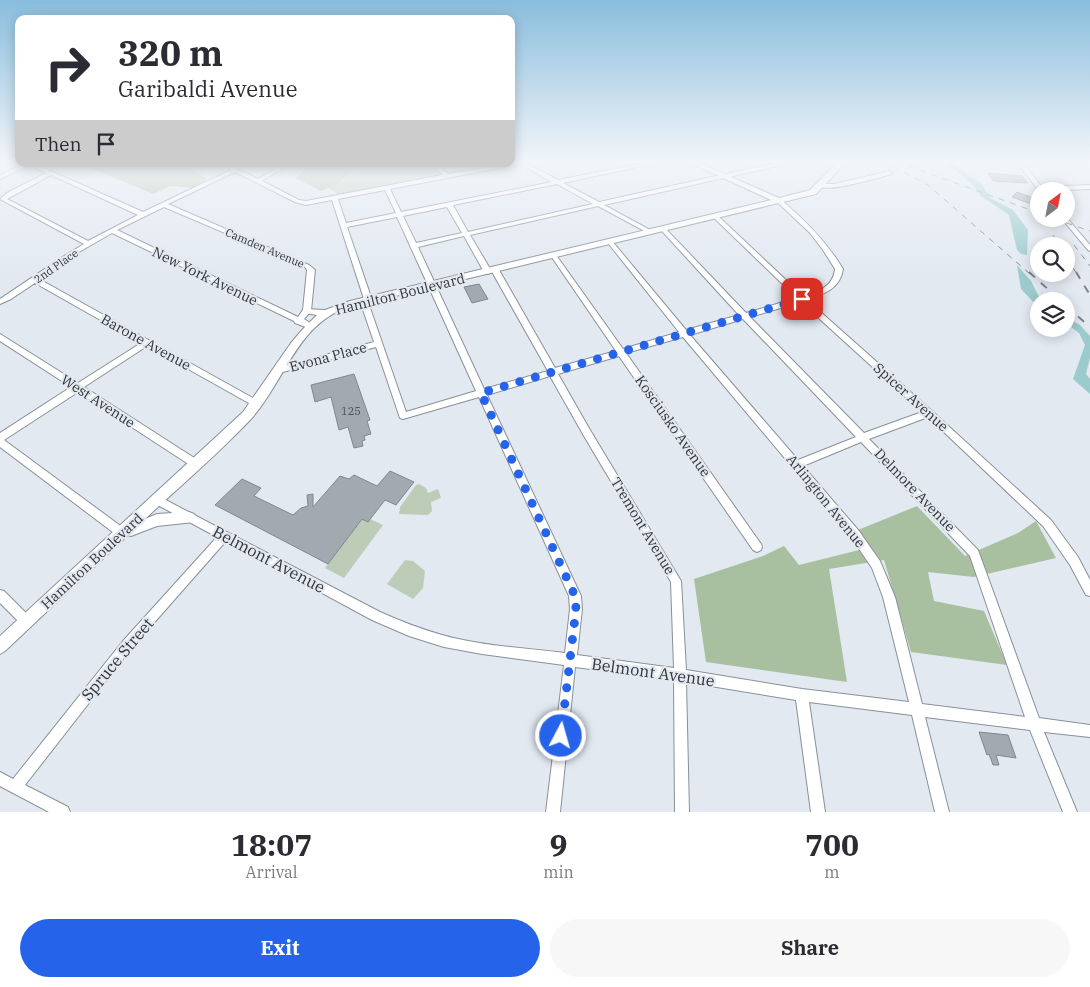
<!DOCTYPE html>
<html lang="en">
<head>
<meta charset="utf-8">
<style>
  body { margin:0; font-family:"IBM Plex Serif",serif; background:#f7f7f7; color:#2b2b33; height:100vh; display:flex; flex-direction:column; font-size:19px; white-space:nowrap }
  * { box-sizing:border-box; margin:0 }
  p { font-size:16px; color:#7c7c81 }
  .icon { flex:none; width:28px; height:28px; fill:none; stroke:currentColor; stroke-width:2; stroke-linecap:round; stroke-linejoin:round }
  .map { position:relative; height:812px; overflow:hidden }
  .side { display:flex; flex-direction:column; background:#fff; flex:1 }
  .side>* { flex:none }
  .top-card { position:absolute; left:15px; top:15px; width:500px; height:152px; border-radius:10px; box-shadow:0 2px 12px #0003; background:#fff; color:#2b2b33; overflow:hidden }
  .needle { width:32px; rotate:32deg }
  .controls { position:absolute; left:1030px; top:182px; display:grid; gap:10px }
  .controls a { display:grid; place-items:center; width:45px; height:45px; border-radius:50%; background:#fff; box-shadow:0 2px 12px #0003; font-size:25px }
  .pin { position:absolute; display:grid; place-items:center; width:42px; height:42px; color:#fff; margin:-21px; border-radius:10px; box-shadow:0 2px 8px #0006 }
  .me { position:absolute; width:55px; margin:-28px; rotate:6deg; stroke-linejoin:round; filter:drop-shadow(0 0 4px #0008) }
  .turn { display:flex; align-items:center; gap:18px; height:105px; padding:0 20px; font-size:22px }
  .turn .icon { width:65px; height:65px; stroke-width:2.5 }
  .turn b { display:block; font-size:35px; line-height:42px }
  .then { display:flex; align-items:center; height:48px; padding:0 20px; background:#0003; gap:10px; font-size:19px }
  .eta { display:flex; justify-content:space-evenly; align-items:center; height:85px; text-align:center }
  .eta b { font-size:30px; font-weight:700; line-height:35px }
  .button { display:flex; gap:10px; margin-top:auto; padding:10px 20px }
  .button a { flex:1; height:58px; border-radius:30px; background:#2563eb; color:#fff; font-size:20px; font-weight:700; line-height:58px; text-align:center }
  .button a+a { background:#f7f7f7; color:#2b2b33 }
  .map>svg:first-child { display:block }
</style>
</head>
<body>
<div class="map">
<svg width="1090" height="812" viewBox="0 0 1090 812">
  <rect width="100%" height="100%" fill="#e2e9f1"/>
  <path fill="#bcccb7" d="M366 164H436L449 175 342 197 329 188C344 184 352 169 366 164Z
    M419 484 426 488 428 493 438 489 441 498 431 502 432 511 428 515 399 514 400 507 416 485Z
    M362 519 368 522 370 519 383 525 344 578 325 568Z
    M405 560 413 561 425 571 423 588 413 599 387 584Z"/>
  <path fill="#a8bfa0" d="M88 164H193L188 167 207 179 196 188 170 186 153 194 89 167Z
    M311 164H363L336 185 321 191 295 178Z
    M917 506 965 556 1018 533 1036 521 1056 558 974 577 928 572 934 601 984 611 1007 665 911 652 884 560 829 569 847 682 706 662 694 579 763 556 784 546 799 565 859 550 858 530Z"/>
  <path fill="#9ccbcd" d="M939 161 950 162 982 184 990 198 1013 210 1028 230 1027 255 1021 254 1017 250 1009 215 981 196 976 188 956 170Z
    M1017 265 1031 281 1041 301H1039V308L1021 289Z
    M1066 317 1080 325 1090 336V358L1086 374 1090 379V394L1073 379 1085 345 1079 333 1066 323Z"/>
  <path fill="#a2a9b1" stroke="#81878e" d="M988 173 1022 176 1028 183 993 181Z
    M1017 192 1039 200 1034 205 1012 197Z
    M479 284 488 299 472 303 464 287Z
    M354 374 370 420 367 421 371 434 364 436 365 440 362 441 363 446 354 448 348 427 339 430 331 397 315 402 311 385Z
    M390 471 414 482 396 505 385 500 368 522 362 519 328 564 215 505 242 479 261 488 254 496 293 515 301 508 308 506 307 495 313 494V507L340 476 349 479 354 475 377 486Z
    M979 732 1008 735 1016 758 996 755 999 765H993L989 754 987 755Z"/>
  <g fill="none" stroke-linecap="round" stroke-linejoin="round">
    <g stroke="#899097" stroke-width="2">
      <path id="minor" d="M515 161H530L526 163 558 180 655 161H665L563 183 599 202 784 161H794L791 163 604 205 652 231 653 232 650 234 598 206 470 235 492 272 488 274 484 272 464 236 418 247 484 389 548 371 491 270 493 268H495L499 270 555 368 616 351 551 256 552 255H556L623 349 679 332 608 243V241H612L686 330 739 315 661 230V228H665L746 313 797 298 712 216 717 215 803 296C819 291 833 287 835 269L823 250 810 233 775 200 780 199C805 220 826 241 843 269 840 289 824 294 807 300L932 411 1051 520 1078 557 1090 580V596L1086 595 1070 565 1043 526 928 417 869 439 978 550 1039 718 1090 725V737L1044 732 1077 812H1063L1030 730 925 717 949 812H935L912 715 809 702 825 812H811L796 700 686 682 689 812H675L674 680 575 667 560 812H546L564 665 482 654 444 647 409 636 372 620 226 541 131 649 25 785 68 807 70 812H49L0 786V772L13 779 123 641 217 537 154 503 153 500 154 497 158 496 380 612C400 621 421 629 442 635 481 646 525 648 565 653L570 609 569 596 479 397 403 419 400 418 376 347 279 373 276 372 275 370 276 368 374 342 360 301 364 299 332 200 306 205 295 202 235 172 168 204 309 265 315 270 311 311 304 319 315 326 311 329 295 323 294 321 112 233 65 260 39 279 260 402 261 404 257 407 254 406 147 346 84 387 199 461 201 464 199 467 196 468 193 467 78 392 4 440 126 530 127 533 126 536 122 538 118 536 0 447V433L71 387 0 341V334L78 383 141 343 35 283 11 299 0 304V299L61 258 84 244 0 199 7 193 46 173 30 165 0 179V175L24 164H35L143 212 231 170 227 164H233L235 168 258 179 283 164H290L262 181 299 200 306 201 443 175 431 164H437L448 174 504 164H511V162ZM520 164 552 182 401 212 390 189ZM51 175 138 215 88 241 7 199ZM557 184 593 204 468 232 453 205ZM385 190 396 213 346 223 338 199ZM164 207 305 267 307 270 303 310 298 317 117 230ZM447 207 462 233 416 243 403 216ZM397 217 476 391 406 412 368 302 372 300 347 227ZM801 302 922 412 864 433 750 317ZM743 319 856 437 798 460 690 335ZM683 337 851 537 872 568 883 597 909 702 802 689 686 670 681 581 590 430 558 374 619 356 753 550 757 552 761 550 762 547 761 544 626 353ZM550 376 584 436 671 582 674 668 577 655 582 609 581 596 487 395ZM861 442 970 556 1025 717 922 704 895 597 880 561 859 531 803 466Z
        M1016 161H1022L1042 187 1090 185V189L1039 191Z
        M890 171 893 173 892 174C876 178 829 193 816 186L819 184H834Z
        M1066 217 1090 245V251L1088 250 1062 219H1066Z
        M0 590 4 591 31 618 33 622 31 626 27 628 23 626 0 603Z"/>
    </g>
    <g stroke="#899097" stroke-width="2">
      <path id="major" d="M686 161H695L779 198 810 190 839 161H847L816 194 350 307C298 321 284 383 251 419 218 454 180 486 145 519L157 514 189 512 194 514 196 518 194 522 157 526 131 536 128 535 5 651 0 654V636L243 412 291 343 302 330 317 315 304 313 302 311 304 309 325 310 350 301 771 200Z"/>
    </g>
    <use href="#minor" fill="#fff" fill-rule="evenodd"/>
    <use href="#major" fill="#fff" fill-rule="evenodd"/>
    <path stroke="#808489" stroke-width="1" stroke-dasharray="6 6" stroke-linecap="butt" d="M883 161 928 185 1030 274
      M897 162 1039 213
      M1055 219 1090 231
      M1053 235 1060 246
      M1074 245 1090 266
      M1066 257 1077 274"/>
    <path stroke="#808489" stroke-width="2" stroke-dasharray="8 8" stroke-linecap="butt" d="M1029 272 1061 301
      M1076 272 1090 295
      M1066 306 1090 327"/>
  </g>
  <linearGradient id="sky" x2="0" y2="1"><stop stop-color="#89bddd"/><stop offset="0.59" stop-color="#f2f5f9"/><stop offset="1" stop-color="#f2f5f9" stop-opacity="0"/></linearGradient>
  <rect width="1090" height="274" fill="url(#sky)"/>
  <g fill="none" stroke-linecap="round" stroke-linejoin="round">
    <path stroke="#2563eb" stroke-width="9" stroke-dasharray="0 16.2" d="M561 736 576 609 575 596 481 393 802 299"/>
  </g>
  <g text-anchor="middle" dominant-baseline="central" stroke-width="4.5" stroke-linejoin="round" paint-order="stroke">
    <g font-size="11" fill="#333538" stroke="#e2e9f1">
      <text transform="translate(265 248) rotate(23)">Camden Avenue</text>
      <text transform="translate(56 266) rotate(-35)">2nd Place</text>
    </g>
    <g font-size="11" fill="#4f5256">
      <text x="351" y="411">125</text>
    </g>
    <g font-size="14" fill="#333538" stroke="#e2e9f1">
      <text transform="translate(205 276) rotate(26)">New York Avenue</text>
      <text transform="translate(400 294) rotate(-14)">Hamilton Boulevard</text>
      <text transform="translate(146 342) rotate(29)">Barone Avenue</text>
      <text transform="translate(328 357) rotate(-15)">Evona Place</text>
      <text transform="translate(911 397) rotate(42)">Spicer Avenue</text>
      <text transform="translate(98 401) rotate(33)">West Avenue</text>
      <text transform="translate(673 426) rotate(55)">Kosciusko Avenue</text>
      <text transform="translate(915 490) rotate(46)">Delmore Avenue</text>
      <text transform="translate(826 501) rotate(51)">Arlington Avenue</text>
      <text transform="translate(643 526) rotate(59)">Tremont Avenue</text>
      <text transform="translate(92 561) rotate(-43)">Hamilton Boulevard</text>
    </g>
    <g font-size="16" fill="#333538" stroke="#e2e9f1">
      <text transform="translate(269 559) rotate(28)">Belmont Avenue</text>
      <text transform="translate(117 659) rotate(-50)">Spruce Street</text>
      <text transform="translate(653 672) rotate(8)">Belmont Avenue</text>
    </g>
  </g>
</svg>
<div class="controls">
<a><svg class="needle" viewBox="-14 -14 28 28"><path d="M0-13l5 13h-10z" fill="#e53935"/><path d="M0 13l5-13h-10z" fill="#7c7c81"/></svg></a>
<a><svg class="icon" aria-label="search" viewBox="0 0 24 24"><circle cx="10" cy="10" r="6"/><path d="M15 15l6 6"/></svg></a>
<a><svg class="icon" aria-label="layers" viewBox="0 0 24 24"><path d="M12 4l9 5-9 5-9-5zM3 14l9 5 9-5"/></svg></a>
</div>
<div class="pin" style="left:802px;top:299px;background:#d93025"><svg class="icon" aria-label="arrive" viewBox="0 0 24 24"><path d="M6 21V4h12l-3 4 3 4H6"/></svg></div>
<svg class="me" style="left:561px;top:736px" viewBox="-20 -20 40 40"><circle r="17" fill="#2563eb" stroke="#fff" stroke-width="3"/><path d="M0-11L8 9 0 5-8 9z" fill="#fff"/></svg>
<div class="top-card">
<div class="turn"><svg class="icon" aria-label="right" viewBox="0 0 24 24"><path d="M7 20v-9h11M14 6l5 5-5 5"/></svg><div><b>320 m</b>Garibaldi Avenue</div></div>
<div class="then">Then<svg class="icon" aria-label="arrive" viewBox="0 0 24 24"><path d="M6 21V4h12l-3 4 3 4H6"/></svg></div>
</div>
</div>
<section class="side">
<div class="eta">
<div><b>18:07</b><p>Arrival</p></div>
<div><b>9</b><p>min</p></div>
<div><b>700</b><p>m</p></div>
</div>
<div class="button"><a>Exit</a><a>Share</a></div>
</section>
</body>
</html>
